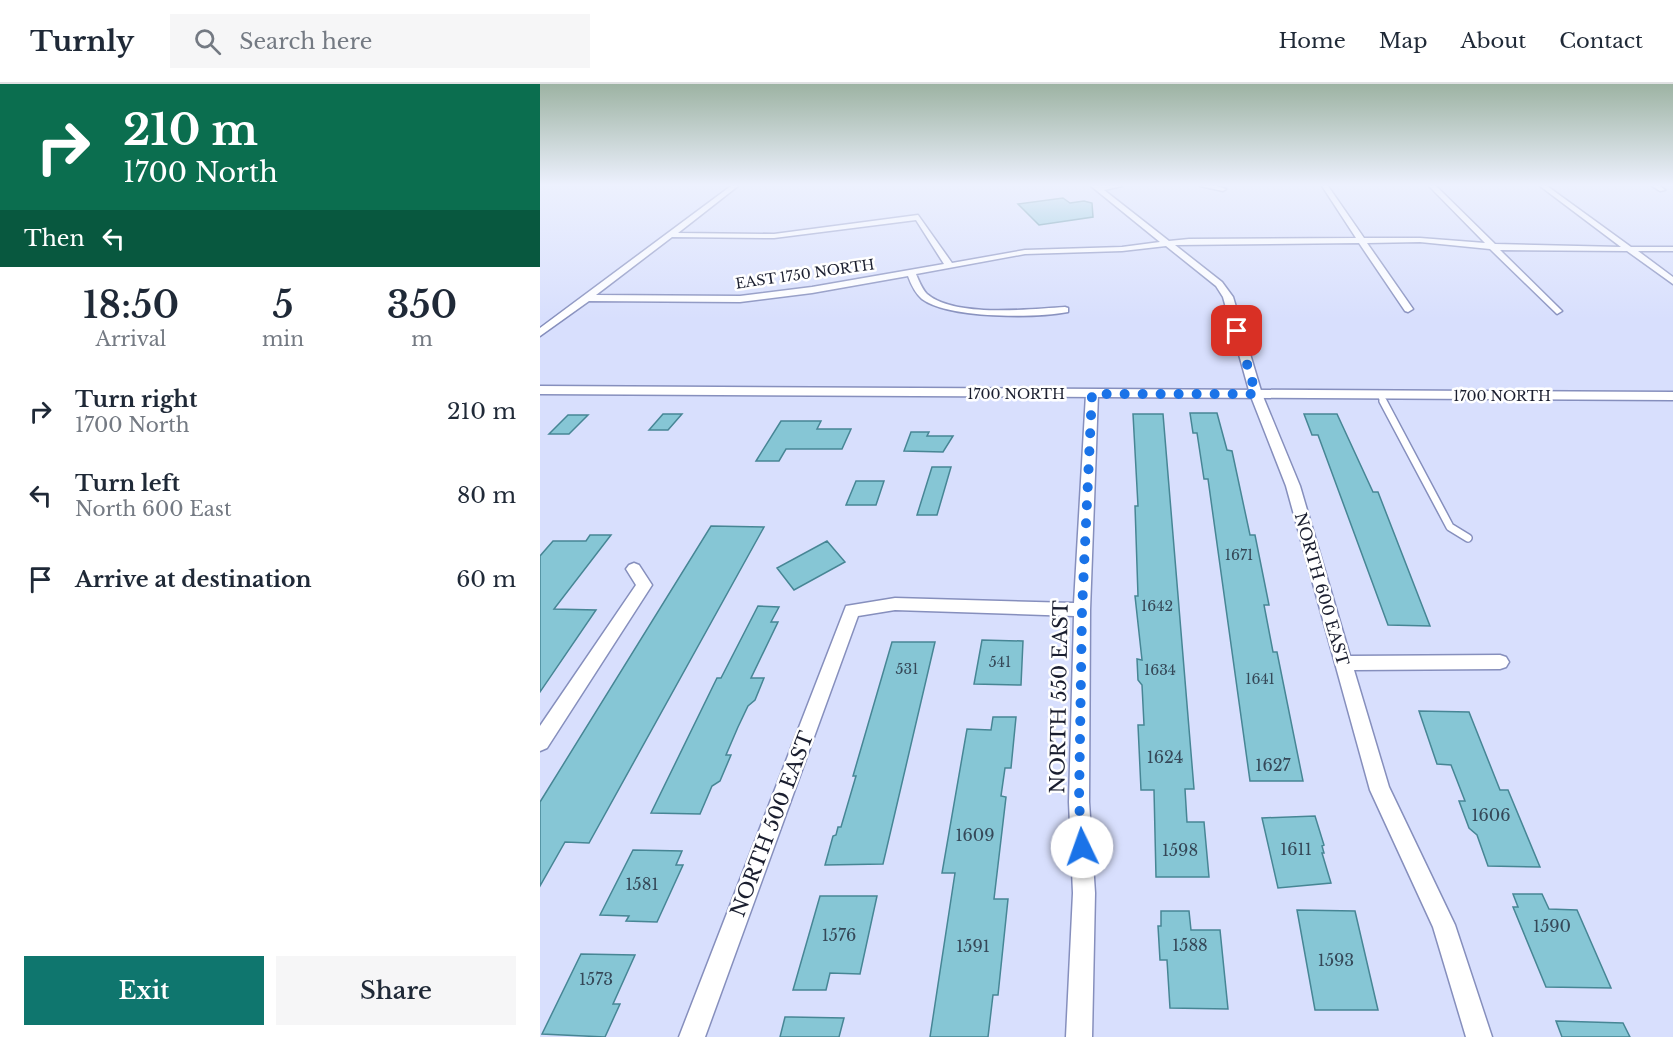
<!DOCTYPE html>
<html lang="en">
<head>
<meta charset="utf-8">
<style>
  body { margin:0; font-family:"Libre Baskerville",serif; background:#f6f6f7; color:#1f2937; height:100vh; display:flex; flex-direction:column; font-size:22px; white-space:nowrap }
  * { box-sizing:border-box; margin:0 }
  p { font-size:20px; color:#747a83 }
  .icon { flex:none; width:33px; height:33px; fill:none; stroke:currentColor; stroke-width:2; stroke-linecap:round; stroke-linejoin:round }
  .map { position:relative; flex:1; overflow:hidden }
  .drawer { display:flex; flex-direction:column; background:#fff; width:540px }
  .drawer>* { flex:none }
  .guide { background:#0b6e4f; color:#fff; overflow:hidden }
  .pin { position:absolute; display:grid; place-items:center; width:51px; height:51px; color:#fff; margin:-26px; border-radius:12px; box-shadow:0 3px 9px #0006 }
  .me { position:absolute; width:66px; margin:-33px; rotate:357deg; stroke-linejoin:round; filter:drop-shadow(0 0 4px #0008) }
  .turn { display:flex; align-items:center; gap:21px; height:126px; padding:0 24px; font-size:27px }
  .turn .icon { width:78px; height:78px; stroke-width:2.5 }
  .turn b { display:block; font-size:42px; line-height:51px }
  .then { display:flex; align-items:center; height:57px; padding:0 24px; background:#0003; gap:12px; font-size:22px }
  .eta { display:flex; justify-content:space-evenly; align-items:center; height:102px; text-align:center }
  .eta b { font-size:36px; font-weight:600; line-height:42px }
  .primary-button { display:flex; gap:12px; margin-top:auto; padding:12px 24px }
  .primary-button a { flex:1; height:69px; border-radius:0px; background:#0f766e; color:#fff; font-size:24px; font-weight:600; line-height:69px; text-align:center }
  .primary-button a+a { background:#f6f6f7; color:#1f2937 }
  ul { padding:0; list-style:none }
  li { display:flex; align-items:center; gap:18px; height:84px; padding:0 24px }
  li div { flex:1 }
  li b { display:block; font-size:22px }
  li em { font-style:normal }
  header { display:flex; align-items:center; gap:36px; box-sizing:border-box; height:84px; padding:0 30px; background:#fff; border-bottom:2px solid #e0e1e3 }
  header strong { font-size:28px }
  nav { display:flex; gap:33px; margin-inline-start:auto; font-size:21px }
  .search { width:420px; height:54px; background:#f6f6f7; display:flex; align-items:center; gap:15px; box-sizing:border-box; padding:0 21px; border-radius:0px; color:#747a83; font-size:22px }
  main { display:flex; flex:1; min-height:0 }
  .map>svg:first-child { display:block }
</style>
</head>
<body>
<header>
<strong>Turnly</strong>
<div class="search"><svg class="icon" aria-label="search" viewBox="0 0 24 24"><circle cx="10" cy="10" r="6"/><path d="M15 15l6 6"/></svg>Search here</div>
<nav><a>Home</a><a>Map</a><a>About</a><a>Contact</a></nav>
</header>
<main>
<section class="drawer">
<div class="guide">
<div class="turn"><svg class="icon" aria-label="right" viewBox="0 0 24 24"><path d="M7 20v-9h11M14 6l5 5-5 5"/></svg><div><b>210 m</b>1700 North</div></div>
<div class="then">Then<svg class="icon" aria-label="left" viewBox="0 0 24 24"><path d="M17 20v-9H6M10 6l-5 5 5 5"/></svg></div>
</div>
<div class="eta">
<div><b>18:50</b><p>Arrival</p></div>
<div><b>5</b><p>min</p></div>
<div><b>350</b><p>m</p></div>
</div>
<ul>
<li><svg class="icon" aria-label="right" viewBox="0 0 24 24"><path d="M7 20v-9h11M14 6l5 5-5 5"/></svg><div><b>Turn right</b><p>1700 North</p></div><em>210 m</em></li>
<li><svg class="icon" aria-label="left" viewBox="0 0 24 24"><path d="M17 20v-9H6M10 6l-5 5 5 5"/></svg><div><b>Turn left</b><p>North 600 East</p></div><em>80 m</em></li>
<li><svg class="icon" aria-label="arrive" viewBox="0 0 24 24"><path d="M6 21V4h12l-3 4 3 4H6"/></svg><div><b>Arrive at destination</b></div><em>60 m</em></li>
</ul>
<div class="primary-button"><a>Exit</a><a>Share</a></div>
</section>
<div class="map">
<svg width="1133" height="953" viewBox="0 0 1133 953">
  <rect width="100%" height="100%" fill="#d8dffd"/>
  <path fill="#86c6d5" stroke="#478695" stroke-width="1.5" d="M523 114 530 119 544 117 552 119 553 133 499 141 478 120Z
    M650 329H677L687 366 692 367 710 451H715L729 521H724L733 568H737L763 697H710L668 395H664L657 349H653Z
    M123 330H142L128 346H109Z
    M593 330H623L654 705H645L647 738H664L669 793H616L614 706H601L598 641H604L602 601 598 596 597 575 602 576 595 512H598L595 422H598Z
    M764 330H797L833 408H838L890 542 848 541 778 351H772Z
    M28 331H48L29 350H9Z
    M241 337H281L277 345H311L302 365H246L239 377H216Z
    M371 348H389L387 352H413L403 368 364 367Z
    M392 383H411L397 431H377Z
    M316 397H344L336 421H306Z
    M171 442 224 443 49 759 25 758 0 802V718Z
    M50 451H71L14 525 56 526 0 608V472L13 457H46Z
    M287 457 305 478 254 506 237 484Z
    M218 522 239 523 231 538H238L211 594H224L215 616 208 622 198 643 186 671H191L180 697 172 702 160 730 111 729 177 594H181Z
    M442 556 483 557 481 601 434 600Z
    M352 558H395L343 780 285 781 293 752 296 751 298 743H301L316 692H313Z
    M879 627 929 628 960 706H968L1000 783 948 782 937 751 929 744 919 717H925L911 681 897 680Z
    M453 633H476L471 684H465L461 712 466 713 454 815H468L458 911H453L448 953H390L415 789H402L427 645 451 646Z
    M775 732 784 761 782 762 784 769H782L791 799 738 804 722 734Z
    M93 766 142 767 136 781H143L117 838 86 837 89 832 60 831Z
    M973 810H1002L1009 825 1037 826 1071 904 1006 903 973 823H978Z
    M280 812H337L320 890 290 889 286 906H253Z
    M757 826 815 827 838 926H775Z
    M621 827H649L651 846H680L688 925 630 924 627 876H620L618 842H621Z
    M41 870 95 871 73 920H80L65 953 2 950Z
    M245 933H251L304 934 299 953H240Z
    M1016 937 1083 939 1090 953H1022Z"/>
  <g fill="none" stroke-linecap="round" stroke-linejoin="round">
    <g stroke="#868fbd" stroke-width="8">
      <path id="service-far1" d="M840 311 844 319"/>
    </g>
    <g stroke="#868fbd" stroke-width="10">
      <path id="service" d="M843 317 910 443 928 454"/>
    </g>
    <g stroke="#868fbd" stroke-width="3">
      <path id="minor" d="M191 102H198L138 149 234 150 378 131 412 179 485 166 582 163 620 158 551 102H582L564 106 629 157 649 155 816 154 782 102H788L824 154H880L945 159 889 102H896L955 160 1081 163 1000 102H1007L1091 163H1133V167H1098L1133 193V200L1087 167 960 166 1020 225 1022 227 1017 230 950 165 880 158 827 159 873 225 868 228 865 227 819 159 635 161 682 198 693 213 722 310 760 402 810 572 960 571 966 573 969 578 966 583 960 585 814 586 849 703 915 841 952 953H926L893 843 830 706 746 402 710 310 683 213 676 202 626 162 582 167 485 170 376 190C379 197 382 205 387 210 415 234 490 225 525 223L528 224V228C496 234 409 235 382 215 375 209 371 200 368 192L272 209 200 218 49 217 0 252V244ZM376 136 404 180 272 203 200 212 56 211 132 153 234 154Z
        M660 102H677L686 105 683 107Z
        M1112 102H1120L1125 106 1120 107Z
        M552 307 558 310 550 526 549 718 555 809 552 953H526L533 809 529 718 534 532 355 526 318 532 165 953H139L306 522 355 514 534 519 546 310Z
        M94 479 99 481 112 501 7 664 0 667V642L96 501 86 485 89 481Z"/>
    </g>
    <g stroke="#868fbd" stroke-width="3">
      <path id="tertiary" d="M0 302 1133 308V316L0 310Z"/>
    </g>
    <use href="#service-far1" stroke="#fff" stroke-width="5"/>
    <use href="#service" stroke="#fff" stroke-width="7"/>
    <use href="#minor" fill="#fff" fill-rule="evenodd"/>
    <use href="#tertiary" fill="#fff" fill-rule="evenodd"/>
  </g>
  <linearGradient id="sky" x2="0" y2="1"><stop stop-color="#9db3a3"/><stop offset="0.43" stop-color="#edf1fe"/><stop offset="1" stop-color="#edf1fe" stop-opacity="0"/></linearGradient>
  <rect width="1133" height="235" fill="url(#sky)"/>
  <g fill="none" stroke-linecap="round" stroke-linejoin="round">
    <path stroke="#1a73e8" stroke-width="10" stroke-dasharray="0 18" d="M542 763 539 718 542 526 552 310H716L697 247"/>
  </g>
  <g text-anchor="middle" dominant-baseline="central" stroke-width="5" stroke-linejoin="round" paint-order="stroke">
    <g font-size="14" fill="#1a1e2f" stroke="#fff">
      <text transform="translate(265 190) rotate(-8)">EAST 1750 NORTH</text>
      <text x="476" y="310">1700 NORTH</text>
      <text x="962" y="312">1700 NORTH</text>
    </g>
    <g font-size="14" fill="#354858">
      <text x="699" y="471">1671</text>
      <text x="617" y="522">1642</text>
      <text x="460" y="578">541</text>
      <text x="367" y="585">531</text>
      <text x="620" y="586">1634</text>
      <text x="720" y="595">1641</text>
    </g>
    <g font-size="16" fill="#1a1e2f" stroke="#fff">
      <text transform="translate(782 505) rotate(74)">NORTH 600 EAST</text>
    </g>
    <g font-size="16" fill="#354858">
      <text x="625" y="673">1624</text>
      <text x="733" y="681">1627</text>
      <text x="951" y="731">1606</text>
      <text x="435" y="751">1609</text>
      <text x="756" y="765">1611</text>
      <text x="640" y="766">1598</text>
      <text x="102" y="800">1581</text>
      <text x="1012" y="842">1590</text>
      <text x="299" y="851">1576</text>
      <text x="650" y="861">1588</text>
      <text x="433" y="862">1591</text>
      <text x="796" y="876">1593</text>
      <text x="56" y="895">1573</text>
    </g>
    <g font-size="20" fill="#1a1e2f" stroke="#fff">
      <text transform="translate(519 613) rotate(-89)">NORTH 550 EAST</text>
      <text transform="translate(232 740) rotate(-69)">NORTH 500 EAST</text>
    </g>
  </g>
</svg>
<div class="pin" style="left:697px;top:247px;background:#d93025"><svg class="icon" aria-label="arrive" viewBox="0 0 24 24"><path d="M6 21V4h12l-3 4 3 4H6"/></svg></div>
<svg class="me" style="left:542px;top:763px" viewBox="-20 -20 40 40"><circle r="19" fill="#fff"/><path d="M0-13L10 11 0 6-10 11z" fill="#1a73e8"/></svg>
</div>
</main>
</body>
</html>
